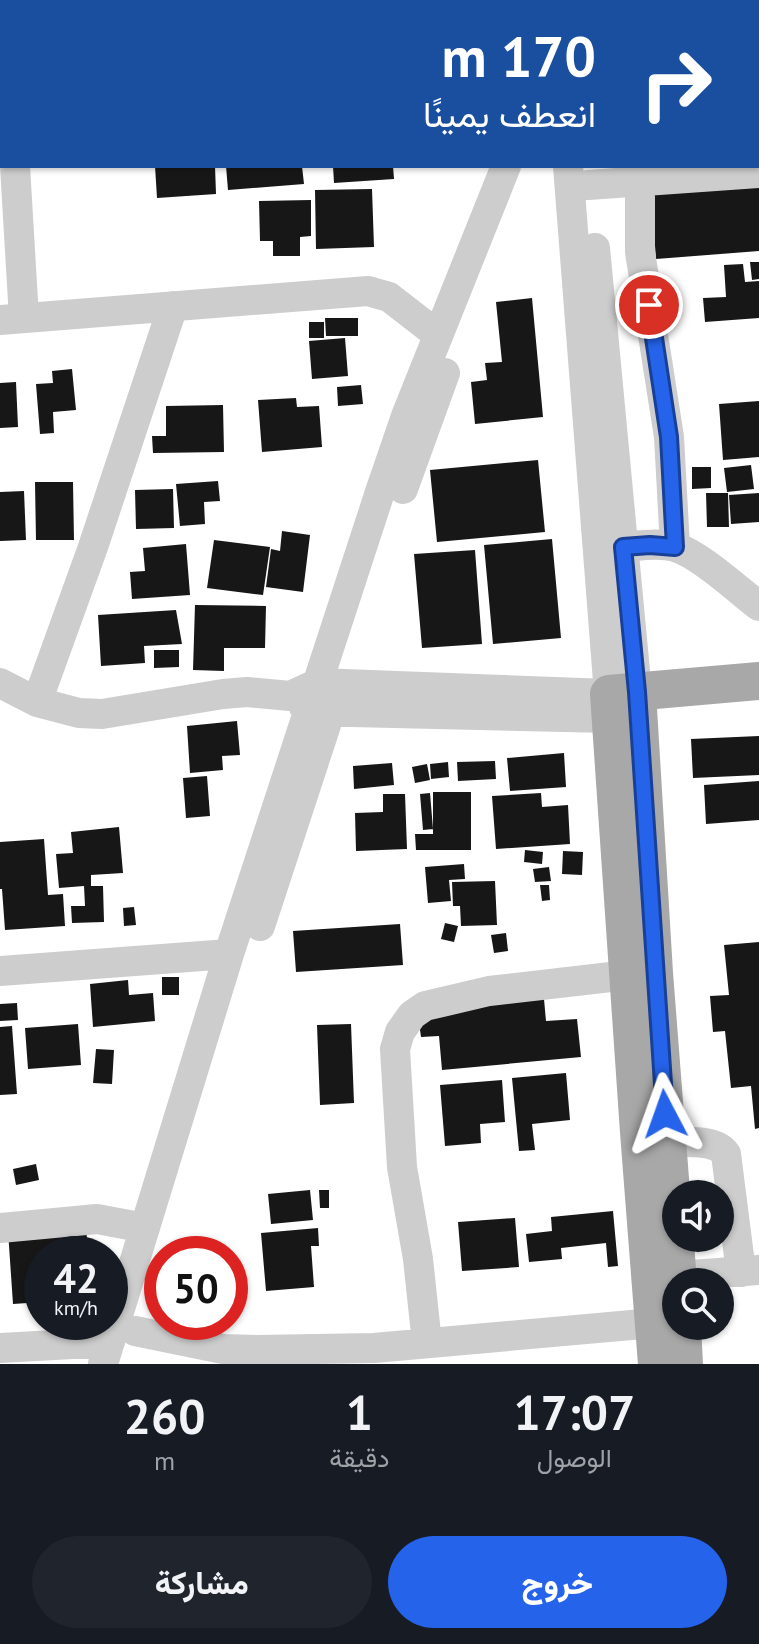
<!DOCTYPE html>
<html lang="ar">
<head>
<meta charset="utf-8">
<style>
  body { margin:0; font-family:"PT Sans",Vazirmatn,sans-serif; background:#20242c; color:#f1f3f6; direction:rtl; height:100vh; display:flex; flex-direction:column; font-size:30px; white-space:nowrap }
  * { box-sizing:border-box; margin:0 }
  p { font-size:26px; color:#9ea1a6 }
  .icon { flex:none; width:44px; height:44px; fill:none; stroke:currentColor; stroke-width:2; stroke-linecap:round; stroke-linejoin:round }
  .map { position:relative; height:1364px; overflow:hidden; direction:ltr }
  .side { display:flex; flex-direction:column; background:#171b24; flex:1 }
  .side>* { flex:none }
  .guide { position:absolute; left:0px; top:0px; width:760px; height:168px; box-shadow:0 2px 6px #0004; direction:rtl; background:#1a4fa0; color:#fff; overflow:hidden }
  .tools { position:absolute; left:662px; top:1180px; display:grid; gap:16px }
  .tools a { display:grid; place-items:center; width:72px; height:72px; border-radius:50%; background:#171b24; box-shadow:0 2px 6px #0004; font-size:40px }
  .speed { position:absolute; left:24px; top:1236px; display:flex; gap:16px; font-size:40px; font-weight:700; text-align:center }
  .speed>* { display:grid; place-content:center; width:104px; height:104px; border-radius:50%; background:#171b24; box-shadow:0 2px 6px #0004; line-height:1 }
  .speed small { font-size:20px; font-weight:400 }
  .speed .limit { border:12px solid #d22; background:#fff; color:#111 }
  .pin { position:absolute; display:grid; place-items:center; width:68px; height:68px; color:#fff; margin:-34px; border:4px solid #fff; border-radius:50%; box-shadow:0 2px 8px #0007 }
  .me { position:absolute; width:88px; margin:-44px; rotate:356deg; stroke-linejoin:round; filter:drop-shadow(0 0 6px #0008) }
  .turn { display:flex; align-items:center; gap:28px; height:168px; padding:0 32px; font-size:36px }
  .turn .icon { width:104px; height:104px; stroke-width:2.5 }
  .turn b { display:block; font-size:56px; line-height:68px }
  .eta { display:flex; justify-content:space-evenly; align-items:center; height:136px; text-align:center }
  .eta b { font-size:48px; font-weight:800; line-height:56px }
  .cta { display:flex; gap:16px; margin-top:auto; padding:16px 32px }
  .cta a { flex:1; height:92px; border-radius:48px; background:#2563eb; color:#fff; font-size:32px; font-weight:800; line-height:92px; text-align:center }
  .cta a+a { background:#20242c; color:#f1f3f6 }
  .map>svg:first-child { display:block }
</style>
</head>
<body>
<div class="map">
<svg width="759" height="1364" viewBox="0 0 759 1364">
  <rect width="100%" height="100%" fill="#fff"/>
  <path fill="#171717" d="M155 166H215L216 194 157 198Z
    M226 166H302L304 184 228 190Z
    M333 166H393L394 179 334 183Z
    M759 183V251L656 259 651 192Z
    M372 189 374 247 316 249 315 190Z
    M311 200V236L300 237V256H273V241H260L259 201Z
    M750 262H759V279L752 280Z
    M743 264 745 282 759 281V318L705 322 703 298 726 297 724 265Z
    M532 298 543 417 475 424 471 382 487 380 485 363 502 362 496 302Z
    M325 318H358V336H326Z
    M309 322H324V338H309Z
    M345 338 348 376 312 379 309 341Z
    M72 369 76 410 53 412 54 433 40 434 36 384 53 383 52 371Z
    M16 382 18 427 0 428V383Z
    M361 385 363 404 338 406 337 387Z
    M296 398 297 407 319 406 322 447 262 452 258 400Z
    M759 401V457L723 460 719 404Z
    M223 405 224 452 153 453 152 436H166V406Z
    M538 460 545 532 437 542 430 470Z
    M751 465 754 489 727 492 724 468Z
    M692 467H711V488L692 489Z
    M218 481 220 501 204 502 205 524 180 526 176 484Z
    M35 482H73L74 540H36Z
    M173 489 174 528 136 529 135 490Z
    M24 491 26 540 0 541V492Z
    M706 493H728L729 527H707Z
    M759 493V522L731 524 729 495Z
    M282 531 310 535 303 592 266 587 271 549 280 551Z
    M552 539 561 638 493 644 484 545Z
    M214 540 270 547 263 595 207 588Z
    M186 544 190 595 132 599 130 572 145 571 143 548Z
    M475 550 482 644 422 648 414 554Z
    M195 605 266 606 265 648H224V671L193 670Z
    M176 610 182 644 144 646 145 663 101 666 98 615Z
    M154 650H179V667L154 668Z
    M237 721 240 755 222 756 223 770 190 773 187 726Z
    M759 736V775L693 778 691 739Z
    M564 753 566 787 510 791 507 758Z
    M495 761 496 779 458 781 457 762Z
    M448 762 449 777 431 779 430 764Z
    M392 763 394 785 354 789 353 766Z
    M427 764 430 780 415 783 412 767Z
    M207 776 210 816 186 818 183 778Z
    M759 781V820L706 824 704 785Z
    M433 792H471V850H416L415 834H433Z
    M430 793 433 829 423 830 420 794Z
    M541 793 542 807 568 805 570 844 496 849 492 796Z
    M383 794H405L407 849 356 851 355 813 383 812Z
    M119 827 123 873 91 875V886H103L104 922 72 923 71 906H85L84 886 59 888 56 854 73 853 71 832Z
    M44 839 48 895 63 894 65 926 5 930 2 889H0V842Z
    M525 850 543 852 542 864 524 862Z
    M563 851 583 852 582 875 562 874Z
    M464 864 465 879 449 880 451 901 428 903 425 867Z
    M549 867 551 881 535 882 533 869Z
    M495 881 497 925 461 926 460 906H453L452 882Z
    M540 885H549L550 900 542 901Z
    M134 907 136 925 124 926 123 908Z
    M445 923 458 926 454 942 441 939Z
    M400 924 403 965 296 972 293 931Z
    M506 933 508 951 494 953 491 935Z
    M759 942V1128L755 1129 751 1086 731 1088 725 1031 713 1032 710 996 729 995 724 945Z
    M162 977H179V995H162Z
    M128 980 129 995 153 993 155 1021 93 1027 90 984Z
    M544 999 546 1021 577 1019 581 1057 442 1070 439 1036 421 1037 417 1008Z
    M17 1003 18 1020 0 1021V1004Z
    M78 1024 81 1065 28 1069 25 1028Z
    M351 1024 354 1103 320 1105 317 1025Z
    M12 1026 17 1094 0 1095V1027Z
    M96 1049 114 1050 112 1084 93 1083Z
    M566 1073 570 1120 532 1124 535 1150 519 1151 512 1078Z
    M502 1080 505 1122 480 1124 481 1143 445 1146 440 1085Z
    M36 1164 39 1180 16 1185 13 1169Z
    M310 1190 313 1220 271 1224 268 1194Z
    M319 1190H329V1208H320Z
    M613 1211 618 1266 608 1267 606 1243 561 1248 562 1259 529 1262 526 1234 552 1231 551 1217Z
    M515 1218 519 1267 462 1271 458 1222Z
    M86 1225 88 1254H42V1302L13 1304 8 1231Z
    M318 1228 319 1246H311L314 1287 266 1291 261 1233Z"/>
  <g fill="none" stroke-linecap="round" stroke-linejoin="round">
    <path stroke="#cdcdcd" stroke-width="30" d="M23 0V2
      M629 0V2
      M551 2 552 0
      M0 68H2
      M0 94H2
      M15 166 24 318
      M640 166V252L669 437 675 547
      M588 185 759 173
      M595 248 637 692
      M0 320 368 291 389 297 438 335
      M403 489 445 373
      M623 547C639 546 659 542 675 547 699 554 738 590 759 606
      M0 683 37 702 79 713 102 714 223 694 247 692 290 696 318 683 609 694 568 166
      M37 702 93 547 173 306
      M304 707 309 711 610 718
      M260 926 326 725
      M0 971 229 954
      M667 1142C685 1143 715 1138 726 1154L741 1272
      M0 1228 97 1219 145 1228
      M677 1276 759 1270
      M135 1331 223 1349 256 1350 374 1348 654 1323
      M427 1343 418 1259 402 1167 395 1049 400 1032 412 1015 425 1006 489 991 628 975
      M0 1348 110 1342
      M103 1364 229 954 380 492 406 416 506 166"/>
    <path stroke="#a8a8a8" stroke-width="38" d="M637 692 654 973 678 1282
      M682 1326 684 1364
      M657 1364 639 1132 609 694 759 681"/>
  </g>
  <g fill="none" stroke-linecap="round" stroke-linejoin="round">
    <g stroke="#184099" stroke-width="20">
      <path id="route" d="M649 305 669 437 675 547 650 545 623 547 637 692 665 1114"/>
    </g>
    <use href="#route" stroke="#2563eb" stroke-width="14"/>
  </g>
</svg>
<div class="tools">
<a><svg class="icon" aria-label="sound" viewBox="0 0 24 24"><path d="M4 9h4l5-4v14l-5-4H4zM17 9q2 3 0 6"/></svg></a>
<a><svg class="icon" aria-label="search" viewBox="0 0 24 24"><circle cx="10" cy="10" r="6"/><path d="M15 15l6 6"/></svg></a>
</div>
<div class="speed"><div>42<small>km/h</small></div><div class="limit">50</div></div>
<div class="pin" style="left:649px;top:305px;background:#d93025"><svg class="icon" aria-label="arrive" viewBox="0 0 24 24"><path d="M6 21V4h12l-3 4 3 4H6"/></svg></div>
<svg class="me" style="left:665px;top:1114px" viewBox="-20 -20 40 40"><path d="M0-17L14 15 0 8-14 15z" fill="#2563eb" stroke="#fff" stroke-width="4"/></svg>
<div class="guide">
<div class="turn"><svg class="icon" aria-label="right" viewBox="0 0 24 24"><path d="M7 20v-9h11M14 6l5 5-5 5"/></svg><div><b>170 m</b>انعطف يمينًا</div></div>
</div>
</div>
<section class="side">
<div class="eta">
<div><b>17:07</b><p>الوصول</p></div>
<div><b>1</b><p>دقيقة</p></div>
<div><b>260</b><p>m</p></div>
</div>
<div class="cta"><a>خروج</a><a>مشاركة</a></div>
</section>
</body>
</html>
